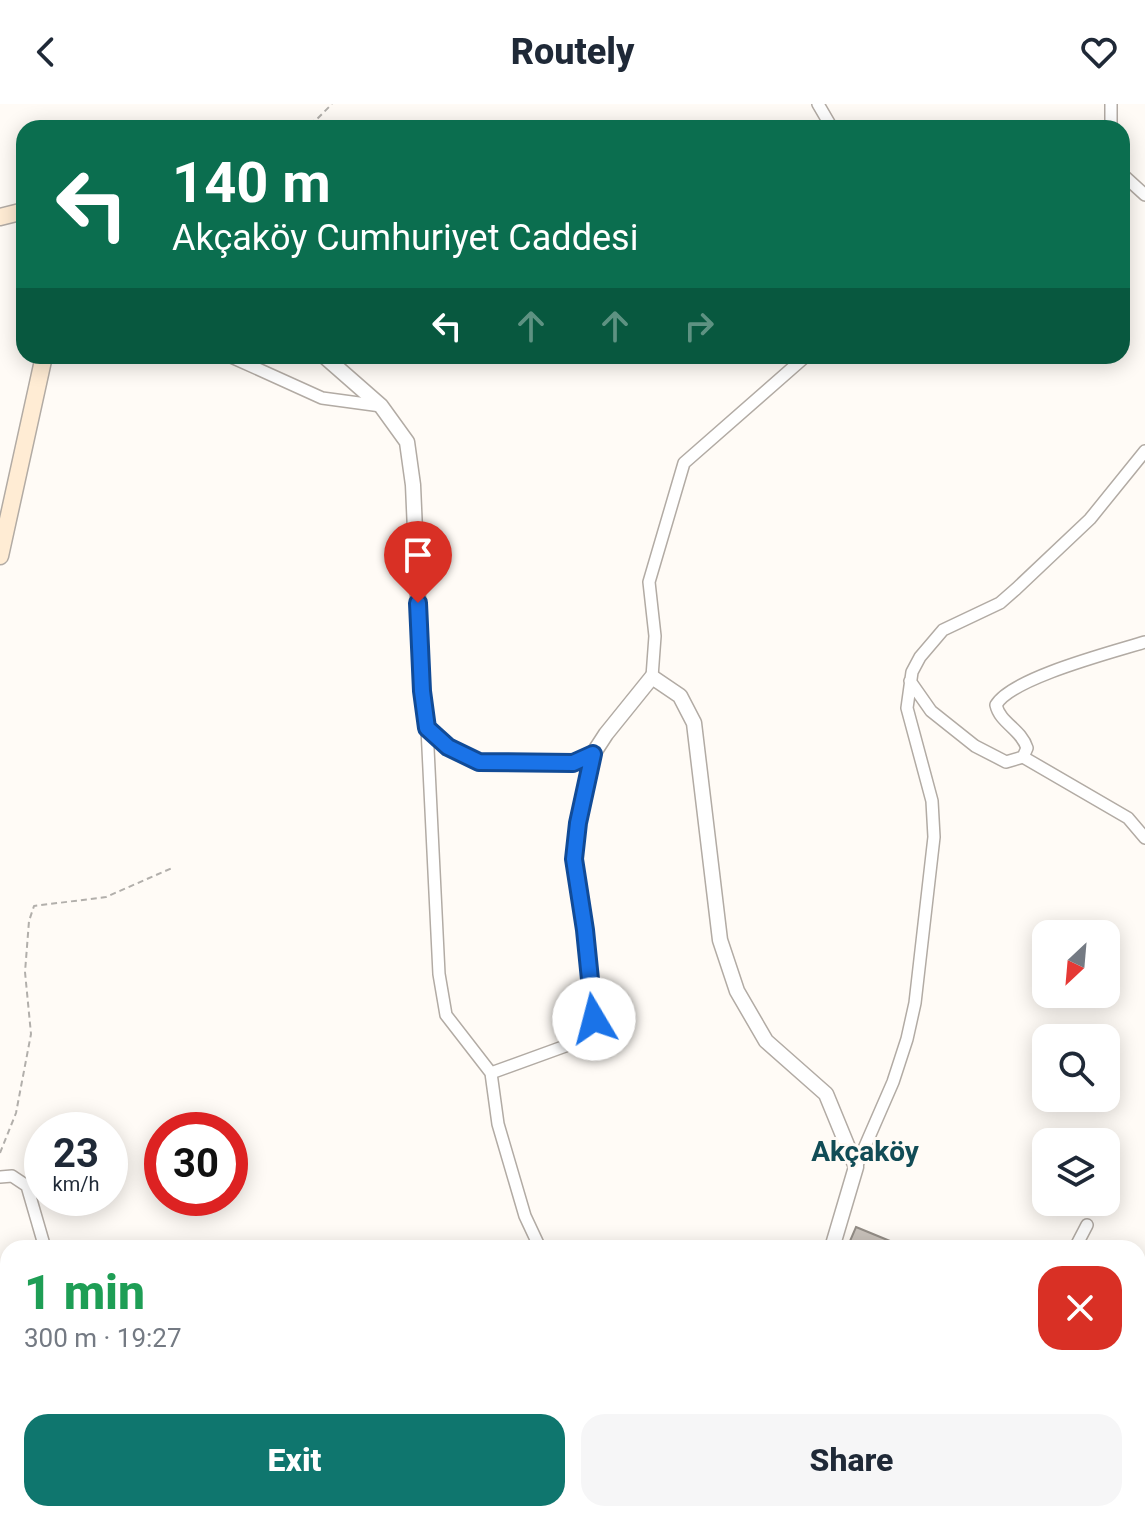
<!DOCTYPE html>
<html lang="en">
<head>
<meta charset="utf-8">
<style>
  body { margin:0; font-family:Roboto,sans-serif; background:#f6f6f7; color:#1f2937; height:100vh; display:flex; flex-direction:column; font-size:30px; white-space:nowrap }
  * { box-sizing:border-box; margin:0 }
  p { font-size:26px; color:#747a83 }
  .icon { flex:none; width:44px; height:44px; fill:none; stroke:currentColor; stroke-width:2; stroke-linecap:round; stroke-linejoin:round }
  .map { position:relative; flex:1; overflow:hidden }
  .drawer { position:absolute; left:0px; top:1136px; width:1146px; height:282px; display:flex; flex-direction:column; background:#fff; border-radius:24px 24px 0 0; box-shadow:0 4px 20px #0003 }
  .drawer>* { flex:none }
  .banner { position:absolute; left:16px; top:16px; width:1114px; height:244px; border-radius:24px; box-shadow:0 4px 20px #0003; background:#0b6e4f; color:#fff; overflow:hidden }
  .needle { width:52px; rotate:206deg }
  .fabs { position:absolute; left:1032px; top:816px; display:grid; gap:16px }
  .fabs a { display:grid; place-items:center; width:88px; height:88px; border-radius:16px; background:#fff; box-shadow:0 4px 20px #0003; font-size:40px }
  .speed { position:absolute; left:24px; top:1008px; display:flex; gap:16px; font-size:40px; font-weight:700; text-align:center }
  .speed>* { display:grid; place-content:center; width:104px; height:104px; border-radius:50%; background:#fff; box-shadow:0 4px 20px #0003; line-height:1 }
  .speed small { font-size:20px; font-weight:400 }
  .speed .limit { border:12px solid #d22; background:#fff; color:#111 }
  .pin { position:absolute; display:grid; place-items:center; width:68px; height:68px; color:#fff; margin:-82px -34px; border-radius:50% 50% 50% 0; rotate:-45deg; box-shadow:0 0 8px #0007 }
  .pin .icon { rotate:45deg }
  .me { position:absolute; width:88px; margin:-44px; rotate:352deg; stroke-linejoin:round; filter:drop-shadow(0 0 6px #0008) }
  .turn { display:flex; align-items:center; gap:28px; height:168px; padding:0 24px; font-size:36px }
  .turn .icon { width:104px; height:104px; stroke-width:2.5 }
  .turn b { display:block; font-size:56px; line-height:68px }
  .lanes { display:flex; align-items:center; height:76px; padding:0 24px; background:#0003; justify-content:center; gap:40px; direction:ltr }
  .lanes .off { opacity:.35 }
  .round { display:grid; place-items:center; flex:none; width:84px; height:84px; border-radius:24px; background:#f6f6f7 }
  .overview { display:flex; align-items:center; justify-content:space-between; height:136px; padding:0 24px }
  h1 { font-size:48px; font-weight:800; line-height:60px; color:#1e9e55 }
  .button { display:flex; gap:16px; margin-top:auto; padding:16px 24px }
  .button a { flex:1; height:92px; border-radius:24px; background:#0f766e; color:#fff; font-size:32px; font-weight:800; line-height:92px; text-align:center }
  .button a+a { background:#f6f6f7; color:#1f2937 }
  header { display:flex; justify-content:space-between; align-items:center; height:104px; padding:0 24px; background:#fff; font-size:36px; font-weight:800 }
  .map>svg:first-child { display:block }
</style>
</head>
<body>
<header><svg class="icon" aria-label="back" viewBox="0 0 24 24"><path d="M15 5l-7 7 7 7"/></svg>Routely<svg class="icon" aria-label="heart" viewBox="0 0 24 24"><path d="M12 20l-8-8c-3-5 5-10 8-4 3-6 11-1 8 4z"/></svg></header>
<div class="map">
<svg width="1145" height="1417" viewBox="0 0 1145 1417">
  <rect width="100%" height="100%" fill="#fffbf6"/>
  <path fill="#c9c2bb" stroke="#938d86" stroke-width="2" d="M856 1123 907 1144H847Z"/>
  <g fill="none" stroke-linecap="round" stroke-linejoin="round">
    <g stroke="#b2aba4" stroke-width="14">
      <path id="minor" d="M818 0 832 24
        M1111 0V24
        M1122 70 1145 91
        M229 252 322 294 381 302
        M652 573 655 532 649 478 684 359 806 252
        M910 577 931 607 975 642 1006 658 1023 653 1027 644C1021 625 1000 619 996 601 1011 574 1113 548 1145 538
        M427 624 439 870 446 911 491 969 498 1020 525 1112 540 1144
        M1023 653 1128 714 1145 734
        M491 969 571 940 586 931 594 915 585 826 574 755 578 719 593 650
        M856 1063 893 978 907 935 915 899 934 733 932 697 907 604 912 568 920 553 943 526 1000 499 1016 485 1090 415 1145 347
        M0 1073 12 1072 27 1082 45 1144
        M1075 1144 1087 1121
        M0 1175 8 1183
        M1138 1190 1145 1185
        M1138 1248 1145 1228
        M277 1410 301 1417
        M704 1410 705 1417"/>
    </g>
    <g stroke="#b2aba4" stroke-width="17">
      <path id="tertiary" d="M324 252 381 302 407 338 413 381 422 587 427 624 448 643 479 658 573 659 593 650 606 630 652 573 680 592 694 619 720 836 737 887 766 937 826 990 856 1063 832 1144
        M1073 1417V1410"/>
    </g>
    <g stroke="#b2aba4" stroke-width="19">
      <path id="secondary" d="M0 113 24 107
        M0 452 44 252
        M0 1195 5 1203 8 1224
        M0 1307 8 1270"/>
    </g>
    <path stroke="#b2afab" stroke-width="2" stroke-dasharray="6 4" stroke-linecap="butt" d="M300 24 317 15 332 0
      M0 1049 16 1009 31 930 25 868 29 817 34 802 106 793 172 764
      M803 1417 826 1410"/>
    <use href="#minor" stroke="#fff" stroke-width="11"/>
    <use href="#tertiary" stroke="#fff" stroke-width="14"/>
    <use href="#secondary" stroke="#ffecd4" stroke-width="16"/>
  </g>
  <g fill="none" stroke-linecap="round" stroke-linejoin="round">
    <g stroke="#114b97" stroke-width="20">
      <path id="route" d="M418 499 422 587 427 624 448 643 479 658 573 659 593 650 578 719 574 755 585 826 594 915"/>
    </g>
    <use href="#route" stroke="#1a73e8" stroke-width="14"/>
  </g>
  <g text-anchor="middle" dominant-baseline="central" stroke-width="6" stroke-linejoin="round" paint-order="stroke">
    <g font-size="28" font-weight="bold" fill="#114c56" stroke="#fffbf6">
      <text x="865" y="1047">Akçaköy</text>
    </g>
  </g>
</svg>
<div class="fabs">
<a><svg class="needle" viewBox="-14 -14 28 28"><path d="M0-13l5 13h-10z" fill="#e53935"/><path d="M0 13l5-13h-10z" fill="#747a83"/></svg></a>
<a><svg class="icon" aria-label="search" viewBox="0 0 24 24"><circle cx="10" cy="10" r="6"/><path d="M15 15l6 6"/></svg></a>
<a><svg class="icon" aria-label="layers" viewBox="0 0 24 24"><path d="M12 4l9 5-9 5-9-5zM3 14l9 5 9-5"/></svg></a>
</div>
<div class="speed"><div>23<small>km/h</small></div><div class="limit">30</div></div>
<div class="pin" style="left:418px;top:499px;background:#d93025"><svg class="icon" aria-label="arrive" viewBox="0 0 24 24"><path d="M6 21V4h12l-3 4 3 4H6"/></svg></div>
<svg class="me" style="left:594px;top:915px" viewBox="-20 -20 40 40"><circle r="19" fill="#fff"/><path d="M0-13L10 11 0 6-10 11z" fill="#1a73e8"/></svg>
<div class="banner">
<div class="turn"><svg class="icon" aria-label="left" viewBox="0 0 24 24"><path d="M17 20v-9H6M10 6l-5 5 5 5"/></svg><div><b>140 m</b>Akçaköy Cumhuriyet Caddesi</div></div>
<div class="lanes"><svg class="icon" aria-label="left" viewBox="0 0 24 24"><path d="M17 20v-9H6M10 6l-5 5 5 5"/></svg><svg class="icon off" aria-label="ahead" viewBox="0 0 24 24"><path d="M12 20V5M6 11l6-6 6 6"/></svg><svg class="icon off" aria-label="ahead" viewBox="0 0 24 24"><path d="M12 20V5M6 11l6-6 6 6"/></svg><svg class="icon off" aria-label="right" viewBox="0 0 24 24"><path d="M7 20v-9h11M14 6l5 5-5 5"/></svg></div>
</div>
<section class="drawer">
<div class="overview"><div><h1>1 min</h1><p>300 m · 19:27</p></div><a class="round" style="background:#d93025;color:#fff"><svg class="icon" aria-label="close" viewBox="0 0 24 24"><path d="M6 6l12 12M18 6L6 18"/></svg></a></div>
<div class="button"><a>Exit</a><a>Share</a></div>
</section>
</div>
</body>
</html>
